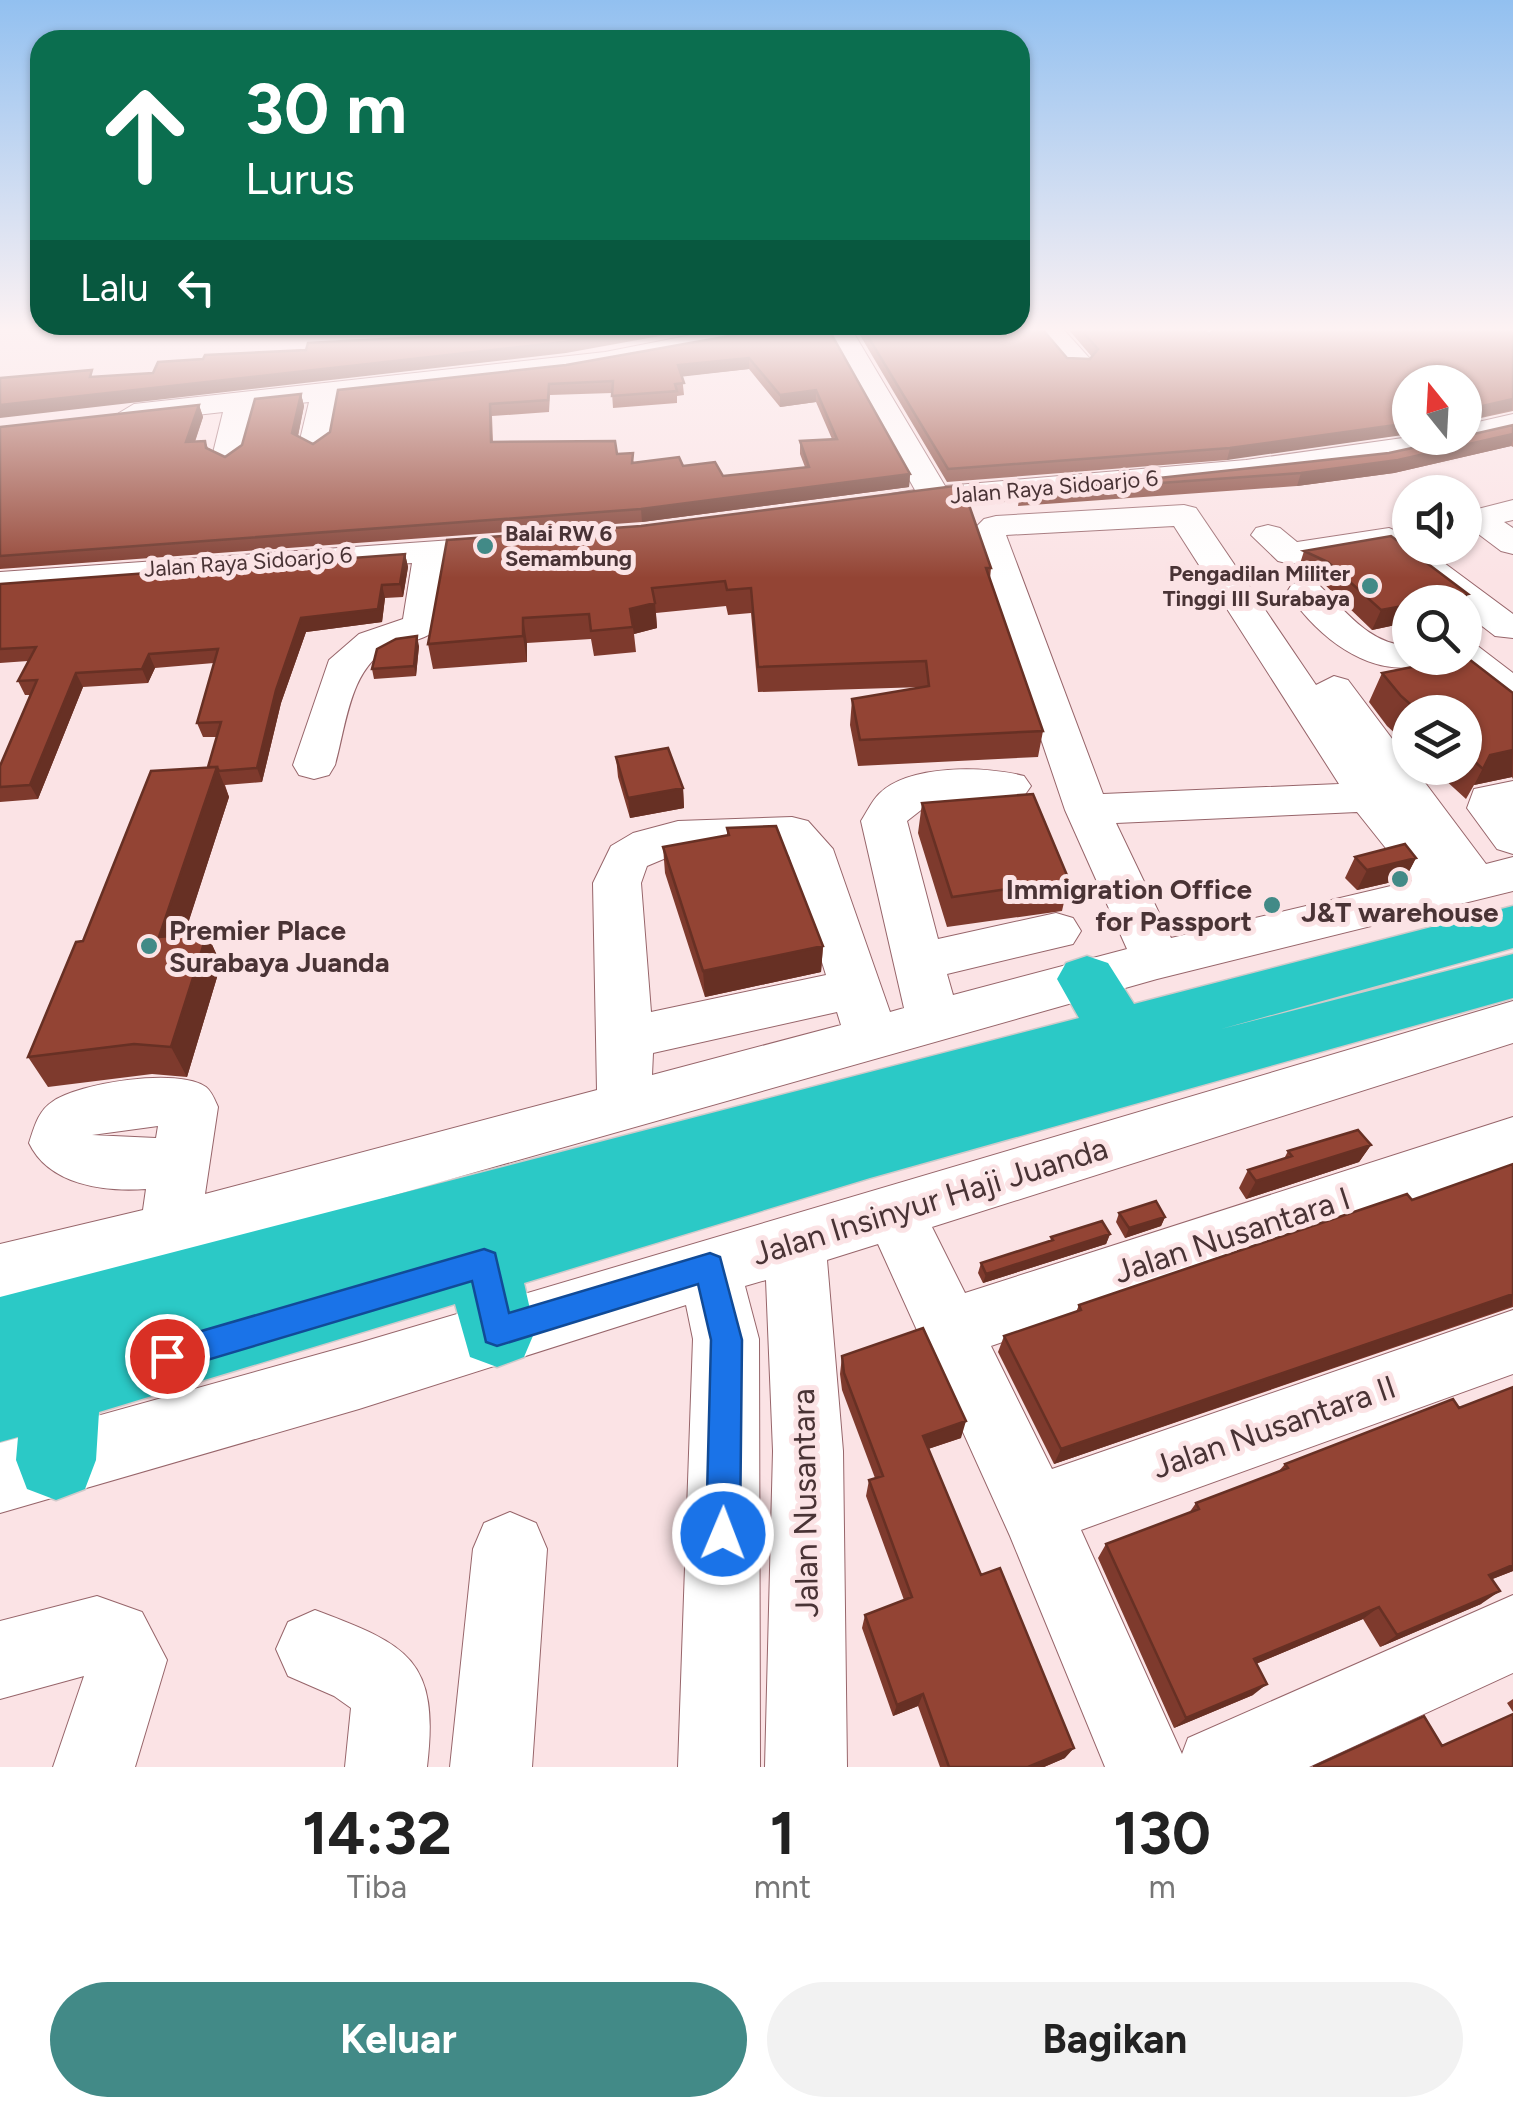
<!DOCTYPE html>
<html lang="id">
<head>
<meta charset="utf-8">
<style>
  body { margin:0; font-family:Figtree,sans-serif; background:#f2f2f2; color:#222; height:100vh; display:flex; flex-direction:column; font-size:38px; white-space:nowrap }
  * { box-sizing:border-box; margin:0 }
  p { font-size:32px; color:#767676 }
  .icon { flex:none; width:55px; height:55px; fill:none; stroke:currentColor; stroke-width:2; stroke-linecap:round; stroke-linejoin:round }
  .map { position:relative; height:1767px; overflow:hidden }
  .drawer { display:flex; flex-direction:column; background:#fff; flex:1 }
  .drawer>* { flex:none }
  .top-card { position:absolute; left:30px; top:30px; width:1000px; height:305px; border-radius:30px; box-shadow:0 2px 8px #0004; background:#0b6e4f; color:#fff; overflow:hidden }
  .needle { width:65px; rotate:342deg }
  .controls { position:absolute; left:1392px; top:365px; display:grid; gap:20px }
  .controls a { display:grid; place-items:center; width:90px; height:90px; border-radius:50%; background:#fff; box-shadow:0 2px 8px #0004; font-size:50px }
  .pin { position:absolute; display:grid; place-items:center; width:85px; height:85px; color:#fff; margin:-42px; border:5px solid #fff; border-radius:50%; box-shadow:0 2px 10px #0007 }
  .me { position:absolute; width:110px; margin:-55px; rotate:1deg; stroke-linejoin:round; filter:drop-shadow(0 0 8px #0008) }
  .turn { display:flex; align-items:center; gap:35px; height:210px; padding:0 50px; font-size:45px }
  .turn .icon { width:130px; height:130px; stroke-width:2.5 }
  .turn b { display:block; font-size:70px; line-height:85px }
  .then { display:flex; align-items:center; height:95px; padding:0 50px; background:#0003; gap:20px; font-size:38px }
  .eta { display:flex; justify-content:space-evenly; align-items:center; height:170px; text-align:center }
  .eta b { font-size:60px; font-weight:700; line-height:70px }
  .primary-button { display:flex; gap:20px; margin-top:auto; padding:20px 50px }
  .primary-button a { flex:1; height:115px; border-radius:60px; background:#428a87; color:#fff; font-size:40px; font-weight:700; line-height:115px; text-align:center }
  .primary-button a+a { background:#f2f2f2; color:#222 }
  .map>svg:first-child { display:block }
</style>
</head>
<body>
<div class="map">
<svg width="1513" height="1767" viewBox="0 0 1513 1767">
  <rect width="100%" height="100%" fill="#fbe3e5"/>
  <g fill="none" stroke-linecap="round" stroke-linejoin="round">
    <g stroke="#97656a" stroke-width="2">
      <path id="minor" d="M717 330H773L760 338 605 368 338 399 329 444 314 453 299 444 309 402 253 408 242 457 227 466 212 457 223 412 134 422 119 413 134 404 605 352Z
        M826 330H852L945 486 1246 460 1410 437 1465 438V425L1513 414V432L1314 471 903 511 887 501 891 494 915 490Z
        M1036 330H1064L1092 361 1088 367H1068Z
        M1513 500V520L1504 522 1513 528V554L1501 551 1465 524 1466 512Z
        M1184 505 1196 508 1316 685 1334 676 1348 680 1486 864 1513 857V891L1157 979 169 1259 0 1302V1244L143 1210 146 1189C104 1192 49 1185 29 1143 34 1128 38 1111 52 1102 78 1083 178 1067 206 1087 212 1092 215 1100 218 1107L205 1194 597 1090 593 883 611 846 633 833 678 821 792 817 808 821 833 849 890 1012 904 1008 861 821C867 812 871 802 879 794 909 764 986 766 1024 776L1031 786 1024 796 930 803 907 821 938 939 1056 913 1073 918 1081 931 1073 944 947 974 953 995 1127 949 1065 810 971 532 984 519 996 516ZM1174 526 1339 784 1103 794 1006 535ZM1357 812 1412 881 1171 938 1116 823ZM781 848 789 856 826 975 651 1012 641 883 647 866 678 853ZM837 1012 841 1025 652 1075 653 1053ZM158 1126 156 1138 92 1135Z
        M1268 525 1280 528 1297 542 1389 528 1410 537V548H1424L1513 614V638L1495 636 1465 613V602H1451L1382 549 1290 564 1278 561 1251 535 1256 528Z
        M509 536 521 539 526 546 521 553 448 561 440 625C430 640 407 641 391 648 350 665 346 727 335 765L329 775 314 779 299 775 293 765 329 660 359 634 403 619 412 563 0 594V572Z
        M1305 581 1318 584C1344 609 1371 647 1410 645V658H1429L1424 665C1368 679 1317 636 1287 592L1292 584Z
        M1465 643 1479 647 1513 673V704L1499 700 1451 663 1447 658H1465Z
        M1513 781V854L1497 849 1467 808 1474 789Z
        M1513 1001V1043L932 1227 965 1293 1513 1117V1167L991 1346 1052 1469 1513 1310V1374L1081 1530 1182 1754 1188 1738 1513 1595V1673L1309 1767H1105L1010 1536 878 1244 827 1260 843 1451 847 1767H765L773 1451 766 1280 745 1286 759 1339 760 1767H678L693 1339 686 1305 359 1409 0 1513V1443L359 1343Z
        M510 1512 536 1523 547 1549 532 1767H450L473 1549 484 1523Z
        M97 1596 142 1612 167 1660 135 1767H53L84 1676 0 1699V1621Z
        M315 1610C408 1645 440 1659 427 1767H345L351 1708 334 1696 288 1676 276 1649 288 1622Z"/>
    </g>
    <g stroke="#d0caca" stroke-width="3">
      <path id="highway" d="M1513 906V948L1221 1029 1513 954V998L870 1178 524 1283 535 1331 524 1357 497 1367 470 1357 455 1304 99 1412 96 1460 85 1489 56 1500 27 1489 16 1460 18 1437 0 1442V1297L1079 1018 1057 979 1066 963 1087 956 1108 963 1134 1004Z"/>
    </g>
    <use href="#minor" fill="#fff" fill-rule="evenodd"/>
    <use href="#highway" fill="#2bc9c6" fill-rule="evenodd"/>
  </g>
  <path fill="#7e3a2d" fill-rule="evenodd" d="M857 330H1043L1067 358 1090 359 1092 357 1069 330H1204L1209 334 1513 330V411L1467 421 1465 425V382L1227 460 947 482Z
    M762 332 910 474 909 487 642 522 0 569V427L199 405 203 417 195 442 205 441 208 448 225 457 242 445 301 394 304 406 298 436 313 444 566 365ZM749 369 780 407 816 402 832 439 800 441V454L805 467 723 476 683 466 634 462 617 454 493 442 492 416 549 412 550 395 612 393 613 408 677 403V396L684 395 682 376Z
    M1513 425V447L1511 446 1394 473 1297 486 1018 506 1020 493 1389 453Z
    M447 540 991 568 990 579 1043 731 1038 757 858 766 850 725 852 699 923 687 758 692 751 613 728 615 726 606 656 613 657 628 634 634 636 652 594 656 591 639 527 643V662L433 669 428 644Z
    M1304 551 1468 594 1463 602H1410V633L1400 624 1372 630 1321 581 1298 570Z
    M405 554 408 567 403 597 385 598 382 622 306 632 281 703 262 782 225 785 229 797 184 935 207 934 221 964 187 1077 152 1074 48 1087 28 1057 83 941 208 767 217 737H203L197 723 214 663 155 668 148 683 83 687 38 799 0 802V766L31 695H25L18 681 28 661 0 663V584Z
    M419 646 416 676 374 679 372 669Z
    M1382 673 1513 693V779L1512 777 1474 785 1466 799 1432 768H1465V712H1410V747L1387 726 1369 702Z
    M616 757 683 788 684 808 630 818 618 777Z
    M922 803 1069 880 1062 911 947 927 918 833Z
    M727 828 823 946 821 972 705 997 665 873 663 847 727 835Z
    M1355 857 1416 858 1405 879 1357 890 1345 878Z
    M1371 1145 1359 1162 1246 1199 1239 1188 1248 1170 1284 1159 1288 1151Z
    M1513 1164V1307L1054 1464 998 1352 1004 1336 1076 1312 1079 1305 1412 1200Z
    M1119 1213 1165 1217 1161 1226 1125 1238 1116 1222Z
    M1110 1234 1106 1244 983 1283 978 1273 981 1263 1050 1242 1051 1237Z
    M842 1356 961 1438 928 1449 981 1575 1065 1758 1044 1767H940L918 1706 893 1716 862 1628 865 1615 904 1600 866 1496 869 1480 875 1478 842 1390 840 1374Z
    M1285 1464 1513 1571 1492 1579 1481 1604 1380 1647 1363 1619 1256 1664 1253 1695 1174 1728 1098 1558 1106 1544 1189 1513 1196 1503 1278 1472Z
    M1513 1699V1712L1507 1703Z"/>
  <path fill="#673024" d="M628 330H665V335L566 353 0 418V405Z
    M749 358V369L679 377 678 365Z
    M816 390V402L780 407V395Z
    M301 394 304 406 296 445 292 433Z
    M1513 399 1512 410 1465 421 1469 409Z
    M199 405 203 417 190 455 186 442Z
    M1410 423V434L1227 460 1230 448Z
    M1513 434V440L1511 446 1394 473 1297 486 1301 473Z
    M910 474 909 487 642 522 641 509Z
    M405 554 408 567 403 597 400 584Z
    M382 585 385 598 382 622 306 632 281 703 262 782 257 768 276 690 301 618Z
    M1468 594 1463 602H1439L1441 599Z
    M655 603 657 628 634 634 630 609Z
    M1408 605 1400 624 1372 630 1381 610Z
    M523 618 527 643V662L523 636Z
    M417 636 419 646 416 676 414 666Z
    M149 654 155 668 148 683 142 669Z
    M76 673 83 687 38 799 30 785Z
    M1513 751 1512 777 1474 785 1490 755Z
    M217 767 229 797 174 967 159 937Z
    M683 788 684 808 630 818 628 798Z
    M1416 858 1405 879 1357 890 1367 870Z
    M207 934 221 964 187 1077 171 1047Z
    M823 946 821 972 705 997 703 971Z
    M1371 1145 1359 1162 1246 1199 1256 1181Z
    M1165 1217 1161 1226 1125 1238 1129 1228Z
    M1110 1234 1106 1244 983 1283 986 1274Z
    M1513 1294 1512 1306 1054 1464 1061 1449Z
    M966 1421 961 1438 919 1452 923 1436Z
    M1513 1565V1571L1470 1588 1489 1575Z
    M1500 1591 1481 1604 1380 1647 1397 1635Z
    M1379 1607 1363 1619 1241 1670 1254 1659Z
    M1267 1684 1253 1695 1174 1728 1186 1718Z
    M923 1694 918 1706 893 1716 897 1705Z
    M1074 1748 1065 1758 1044 1767H1028Z"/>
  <path fill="#934434" stroke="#673024" stroke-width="2.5" fill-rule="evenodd" d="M521 330H628L565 342 0 405V378L92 370 90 377 153 373 158 362 203 359 205 355 306 350 308 343 521 332Z
    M763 330H829L910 474 641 509 0 556V427L199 405 186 442 205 441 206 448 225 457 242 445 255 399 301 394 292 433 313 444 330 432 338 390 566 365ZM749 358 780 395 816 390 837 439 800 441 809 467 723 476 715 462 683 466 679 457 632 463 633 453 617 454 615 441 491 442 490 404 548 400 549 384 613 381 612 396 677 391 675 384 684 383 678 365Z
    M864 330H1043L1067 358 1090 359 1098 349 1081 330H1204L1209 334 1214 330H1513V399L1469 409 1466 422H1465V382H1410V423L1230 448 948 469Z
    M1513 425V434L1398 460 1301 473 1020 493 1389 453 1458 438H1465V436Z
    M962 485 991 568H986L1043 731 860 740 852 699 929 686 926 661 758 667 751 588 727 590 725 581 652 588 655 603 630 609 633 627 591 631 589 614 523 618V636L428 644 447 540 641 526Z
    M1391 536 1468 594 1441 599 1446 602H1410V606L1408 605 1381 610 1328 562 1304 551Z
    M405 554 400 584 382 585 378 609 301 618 276 690 257 768 219 771 217 767H208L221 722 197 723 218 649 149 654 142 669 76 673 30 785 0 787V766L37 680 18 681 36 647 0 649V584Z
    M417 636 414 666 372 669 377 649 396 639Z
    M1465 656 1513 693V750L1490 755 1483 769 1465 753V712H1419L1401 696 1382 673 1457 658H1465Z
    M668 748 683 788 628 798 616 757Z
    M217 767 159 937 207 934 171 1047 134 1044 28 1057 76 942 83 941 151 771Z
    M1033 794 1069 880 952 897 922 803Z
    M776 826 823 946 703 971 663 847 729 835 727 828Z
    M1405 844 1416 858 1367 870 1355 857Z
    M1358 1130 1371 1145 1256 1181 1248 1170 1292 1156 1288 1151Z
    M1513 1164V1294L1061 1449 1004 1336 1081 1310 1079 1305 1407 1194 1412 1200Z
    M1156 1201 1165 1217 1129 1228 1119 1213Z
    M1102 1221 1110 1234 986 1274 981 1263 1053 1240 1051 1237Z
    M923 1328 966 1421 923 1436 981 1575 1000 1568 1074 1748 1028 1767H949L923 1694 897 1705 865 1615 912 1597 869 1480 883 1476 844 1373 842 1356Z
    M1513 1387V1565L1489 1575 1500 1591 1397 1635 1379 1607 1254 1659 1267 1684 1186 1718 1106 1544 1199 1509 1196 1503 1288 1468 1285 1464 1453 1399 1459 1408Z
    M1513 1714V1767H1313L1424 1716 1442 1746Z"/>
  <linearGradient id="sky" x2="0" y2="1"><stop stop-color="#92c0f0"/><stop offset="0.57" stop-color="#fdf2f3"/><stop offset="1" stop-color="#fdf2f3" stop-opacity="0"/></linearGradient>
  <rect width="1513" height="578" fill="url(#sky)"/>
  <path fill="#1a73e8" stroke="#114b97" stroke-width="2.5" d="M484 1249 495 1253 509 1313 710 1253 720 1257 742 1340 740 1534 735 1546 723 1551 711 1546 706 1534 711 1340 698 1284 497 1346 486 1342 472 1281 167 1372 156 1367 151 1356 156 1345 167 1341Z"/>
  <g fill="#428a87" stroke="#fbe3e5" stroke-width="4">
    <circle cx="485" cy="546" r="10"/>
    <circle cx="1370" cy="586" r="10"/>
    <circle cx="1400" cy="879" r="10"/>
    <circle cx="1272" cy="905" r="10"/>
    <circle cx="149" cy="946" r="10"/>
  </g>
  <g text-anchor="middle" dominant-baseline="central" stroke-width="10" stroke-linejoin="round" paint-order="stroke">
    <g font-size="22" fill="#493335" stroke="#fbe3e5">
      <text transform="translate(1054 487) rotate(-5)">Jalan Raya Sidoarjo 6</text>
      <text transform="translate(248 562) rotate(-4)">Jalan Raya Sidoarjo 6</text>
    </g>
    <g font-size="22" font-weight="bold" fill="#493335" stroke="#fbe3e5" text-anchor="start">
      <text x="505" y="533">Balai RW 6<tspan x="505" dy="25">Semambung</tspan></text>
      <text x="1350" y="573" text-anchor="end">Pengadilan Militer<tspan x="1350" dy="25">Tinggi III Surabaya</tspan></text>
    </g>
    <g font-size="28" font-weight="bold" fill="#493335" stroke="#fbe3e5" text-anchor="end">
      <text x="1252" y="889">Immigration Office<tspan x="1252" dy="32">for Passport</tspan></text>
      <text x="1400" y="912" text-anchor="middle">J&amp;T warehouse</text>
      <text x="169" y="930" text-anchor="start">Premier Place<tspan x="169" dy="32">Surabaya Juanda</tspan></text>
    </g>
    <g font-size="32" fill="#493335" stroke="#fbe3e5">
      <text transform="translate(930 1201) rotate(-17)">Jalan Insinyur Haji Juanda</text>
      <text transform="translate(1232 1235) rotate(-18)">Jalan Nusantara I</text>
      <text transform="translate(1274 1427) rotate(-19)">Jalan Nusantara II</text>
      <text transform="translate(805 1503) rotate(-91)">Jalan Nusantara</text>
    </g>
  </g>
</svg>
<div class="controls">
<a><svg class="needle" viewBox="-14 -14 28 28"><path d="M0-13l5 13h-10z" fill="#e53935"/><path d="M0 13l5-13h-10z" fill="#767676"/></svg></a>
<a><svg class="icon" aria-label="sound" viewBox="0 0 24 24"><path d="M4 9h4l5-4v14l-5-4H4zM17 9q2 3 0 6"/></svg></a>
<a><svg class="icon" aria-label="search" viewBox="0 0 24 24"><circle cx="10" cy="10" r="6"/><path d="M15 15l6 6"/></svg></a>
<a><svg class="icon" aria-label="layers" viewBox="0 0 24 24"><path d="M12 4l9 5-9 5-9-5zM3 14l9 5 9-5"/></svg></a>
</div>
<div class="pin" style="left:167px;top:1356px;background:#d93025"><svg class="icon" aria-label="arrive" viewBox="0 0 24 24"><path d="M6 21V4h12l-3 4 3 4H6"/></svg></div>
<svg class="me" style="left:723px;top:1534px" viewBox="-20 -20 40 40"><circle r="17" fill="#1a73e8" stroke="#fff" stroke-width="3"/><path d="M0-11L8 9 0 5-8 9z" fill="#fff"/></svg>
<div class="top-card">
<div class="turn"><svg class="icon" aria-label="ahead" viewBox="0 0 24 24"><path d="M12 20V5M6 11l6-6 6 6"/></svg><div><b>30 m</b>Lurus</div></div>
<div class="then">Lalu<svg class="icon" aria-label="left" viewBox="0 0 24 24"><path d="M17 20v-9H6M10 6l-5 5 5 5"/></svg></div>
</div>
</div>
<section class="drawer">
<div class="eta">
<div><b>14:32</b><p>Tiba</p></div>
<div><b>1</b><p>mnt</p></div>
<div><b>130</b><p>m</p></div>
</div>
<div class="primary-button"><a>Keluar</a><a>Bagikan</a></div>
</section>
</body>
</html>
